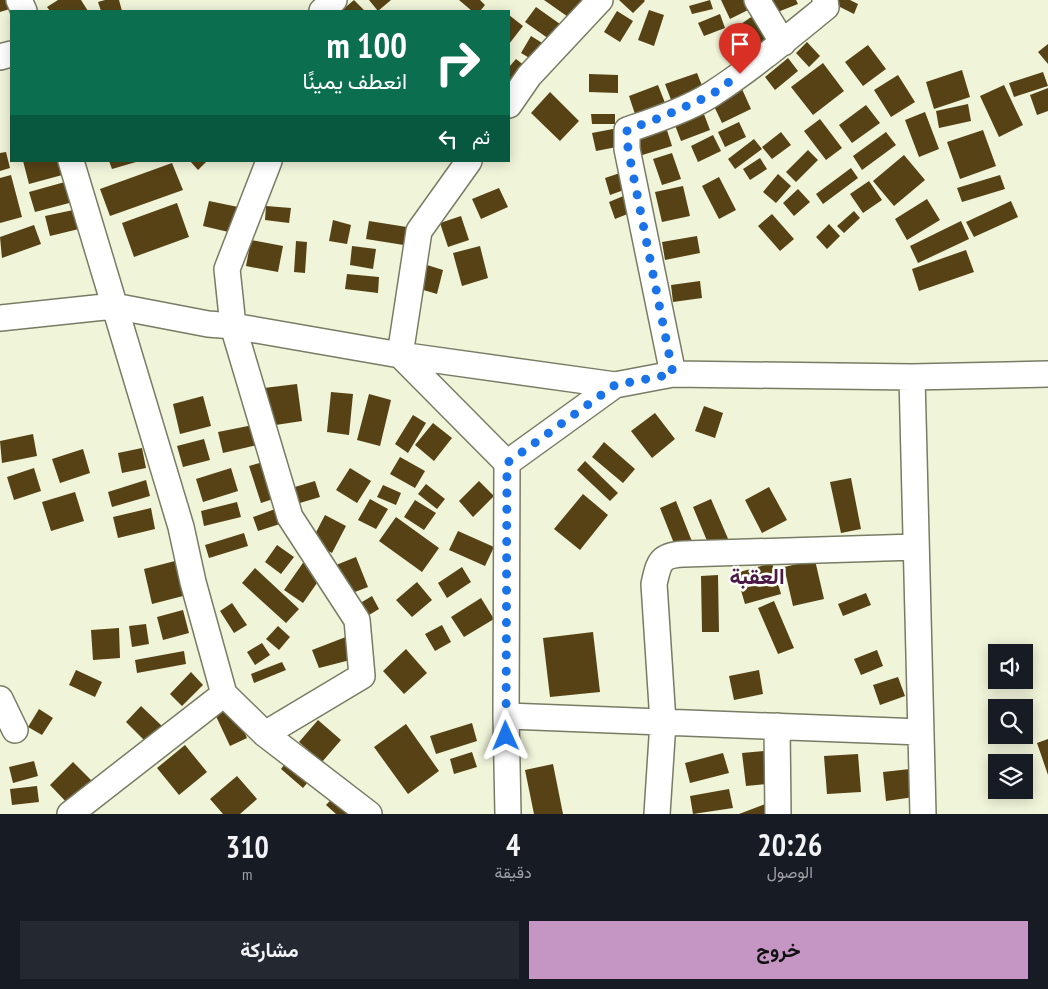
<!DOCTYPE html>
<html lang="ar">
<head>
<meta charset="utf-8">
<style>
  body { margin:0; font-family:"PT Sans Narrow",Vazirmatn,sans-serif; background:#242831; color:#f1f3f6; direction:rtl; height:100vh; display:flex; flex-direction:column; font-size:19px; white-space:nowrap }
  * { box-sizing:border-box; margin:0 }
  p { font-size:16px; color:#9ea1a6 }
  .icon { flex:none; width:28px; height:28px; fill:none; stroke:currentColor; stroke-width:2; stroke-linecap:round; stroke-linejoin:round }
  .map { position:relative; height:814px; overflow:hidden; direction:ltr }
  .side { display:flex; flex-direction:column; background:#171b24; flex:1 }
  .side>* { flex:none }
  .banner { position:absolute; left:10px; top:10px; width:500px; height:152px; border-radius:0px; box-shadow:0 2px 12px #0003; direction:rtl; background:#0b6e4f; color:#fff; overflow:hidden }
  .buttons { position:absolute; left:988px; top:644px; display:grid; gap:10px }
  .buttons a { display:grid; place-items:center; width:45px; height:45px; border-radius:0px; background:#171b24; box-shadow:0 2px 12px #0003; font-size:25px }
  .pin { position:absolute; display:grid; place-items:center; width:42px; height:42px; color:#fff; margin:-51px -21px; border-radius:50% 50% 50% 0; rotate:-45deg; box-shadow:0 0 5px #0007 }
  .pin .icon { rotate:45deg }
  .me { position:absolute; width:55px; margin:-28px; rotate:359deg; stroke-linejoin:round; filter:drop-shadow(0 0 4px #0008) }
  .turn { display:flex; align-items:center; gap:18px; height:105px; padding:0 20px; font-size:22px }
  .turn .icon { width:65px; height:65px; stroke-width:2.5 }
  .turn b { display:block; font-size:35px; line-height:42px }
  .then { display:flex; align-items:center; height:48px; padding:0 20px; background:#0003; gap:10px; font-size:19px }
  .eta { display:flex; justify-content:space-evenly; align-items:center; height:85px; text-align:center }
  .eta b { font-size:30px; font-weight:700; line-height:35px }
  .cta { display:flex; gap:10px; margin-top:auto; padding:10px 20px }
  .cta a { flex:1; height:58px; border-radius:0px; background:#c596c4; color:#111; font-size:20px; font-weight:700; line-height:58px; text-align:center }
  .cta a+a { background:#242831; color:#f1f3f6 }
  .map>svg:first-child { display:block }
</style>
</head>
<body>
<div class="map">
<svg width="1048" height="814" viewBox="0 0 1048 814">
  <rect width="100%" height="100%" fill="#f0f4d9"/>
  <path fill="#564215" d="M0 0H11L13 8 0 12Z
    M58 0H81L88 11H50L47 7Z
    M105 0H119L122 11H101L98 2Z
    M354 0 365 11H341Z
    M369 0H391L378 11Z
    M459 0H480L485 5 480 11H472Z
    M544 0H582L583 1 571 19Z
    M619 0H644L645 1 633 13Z
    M710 0 713 9 692 14 689 6Z
    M721 0H743L748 10 730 19Z
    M764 0H796L798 4 770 15Z
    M836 0H850L858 4 854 14 834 4Z
    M536 7 560 24 549 39 525 22Z
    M649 10 664 15 654 46 638 40Z
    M617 11 633 21 620 42 604 32Z
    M757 13 776 41 747 61 728 33Z
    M720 14 725 28 704 36 698 23Z
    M509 15 523 26 509 44Z
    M531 36 552 49 543 66 521 53Z
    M807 42 820 56 809 67 796 53Z
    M1048 44V64L1038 52Z
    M868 45 886 69 863 86 845 62Z
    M788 58 798 71 775 90 765 77Z
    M516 59 535 74 521 91 509 81V67Z
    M823 63 844 91 813 115 791 87Z
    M962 70 970 97 934 109 926 82Z
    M1043 72 1048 86 1014 97 1009 83Z
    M697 73 705 93 673 105 665 84Z
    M589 74 618 75V93L589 92Z
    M898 75 915 102 891 117 874 90Z
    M658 85 667 108 637 120 629 96Z
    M1004 85 1023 125 999 137 980 96Z
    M1048 88V111L1037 115 1030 95Z
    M742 89 751 109 722 123 713 104Z
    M550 92 579 121 560 141 531 113Z
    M968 104 971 121 939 128 936 111Z
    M866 105 880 123 852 143 839 125Z
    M702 109 710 130 681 141 673 120Z
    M925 112 939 149 919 157 905 120Z
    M591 114H615V124H592Z
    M820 119 842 148 826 160 804 131Z
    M739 122 746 137 725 147 718 132Z
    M665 124 672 146 639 156 632 134Z
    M618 128 622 146 596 151 592 133Z
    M983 130 996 166 960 179 947 142Z
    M781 132 791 145 772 159 762 147Z
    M886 132 896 145 862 170 853 156Z
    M713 135 721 151 698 162 691 146Z
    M754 139 762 149 735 169 728 159Z
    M808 150 818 160 796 182 786 172Z
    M6 152 10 168 0 171V153Z
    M672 153 681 179 662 185 653 159Z
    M904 155 925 180 894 206 873 181Z
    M760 158 767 169 750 180 743 169Z
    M23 161H62L66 174 29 184Z
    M109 161H136V162L112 169Z
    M190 161H207L198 170Z
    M172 163 183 190 110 216 100 189Z
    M851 168 858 178 823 204 816 194Z
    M626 171 632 187 610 195 605 178Z
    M778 174 791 186 776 203 763 192Z
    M11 175 22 217 0 223V178Z
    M1000 175 1005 189 962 202 957 188Z
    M719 177 736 210 719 219 702 186Z
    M72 180 77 201 35 212 29 192Z
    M869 181 882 200 863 213 850 194Z
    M683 186 690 216 662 222 655 192Z
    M499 188 508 207 481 219 472 199Z
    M798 189 810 202 794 216 783 203Z
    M633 192 640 209 615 219 609 202Z
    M927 199 940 220 907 240 895 219Z
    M209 201 243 208 237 234 203 226Z
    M1011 201 1018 217 974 237 966 222Z
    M177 203 189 237 134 257 122 223Z
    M266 206 291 208 289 223 265 220Z
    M78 209 83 228 50 236 45 216Z
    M854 211 860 218 844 233 837 226Z
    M772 214 794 239 780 251 758 226Z
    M461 216 469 240 448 247 440 223Z
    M333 220 351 225 347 244 329 241Z
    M369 221 413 228 410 246 366 239Z
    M961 221 969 239 918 263 910 246Z
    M829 224 840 236 827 249 816 237Z
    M34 225 41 244 2 258 0 237Z
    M697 236 700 253 665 260 662 242Z
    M251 240 283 246 278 272 246 266Z
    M296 241 307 242 305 273 294 272Z
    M352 246 376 249 373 269 350 265Z
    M480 246 488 278 462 286 453 253Z
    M966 250 974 272 919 291 912 269Z
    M427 265 443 270 437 294 420 289Z
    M347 274 379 277 378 293 345 289Z
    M700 281 702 298 673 302 671 285Z
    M297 384 302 421 269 426 264 388Z
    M331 392 353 394 349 435 327 432Z
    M369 394 391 400 380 446 357 440Z
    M203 396 211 426 180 434 173 404Z
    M704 406 723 413 715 438 695 431Z
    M655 413 675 439 652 458 631 431Z
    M413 415 426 423 408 453 395 444Z
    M433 423 452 438 434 461 415 445Z
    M253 425 257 445 223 453 218 432Z
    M33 434 37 456 2 463 0 441Z
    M204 439 210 460 183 467 177 446Z
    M604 442 635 469 623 483 592 457Z
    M142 448 146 468 122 473 118 453Z
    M83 449 90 473 60 483 52 459Z
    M400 457 425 471 415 488 390 474Z
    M267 461 279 497 261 503 249 466Z
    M585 461 618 493 610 501 577 470Z
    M34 468 41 491 14 500 7 477Z
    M231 468 238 491 203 502 196 479Z
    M350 468 371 481 357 503 336 490Z
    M851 478 861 529 841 533 830 482Z
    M146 480 150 496 112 507 108 492Z
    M315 481 320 497 293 505 288 489Z
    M479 481 494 496 473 517 459 501Z
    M426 484 445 499 437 509 418 494Z
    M383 485 401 493 396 505 377 497Z
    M769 487 787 520 762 533 745 500Z
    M75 492 84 521 51 531 42 502Z
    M583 494 608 515 580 550 554 529Z
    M370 499 388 509 376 529 358 520Z
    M711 499 729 541 710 548 693 507Z
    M415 500 436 513 424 530 404 517Z
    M676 501 693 544 677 551 660 508Z
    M237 502 241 517 204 526 201 511Z
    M151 508 155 529 118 538 113 517Z
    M278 508 283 523 258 531 253 517Z
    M325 515 346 526 332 553 311 542Z
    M396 517 439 548 422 572 379 541Z
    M458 531 494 547 485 566 449 550Z
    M244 533 248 546 209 558 205 545Z
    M277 545 294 557 281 574 265 562Z
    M356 557 368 587 347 595 336 565Z
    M305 560 324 573 303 603 284 590Z
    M815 560 824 599 793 606 784 567Z
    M175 561 183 596 152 604 144 569Z
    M772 563 781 594 745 604 736 573Z
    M462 567 471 582 447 598 438 583Z
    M255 568 299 609 286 623 242 583Z
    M718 575 719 632H702L701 576Z
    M417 582 432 600 412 617 396 600Z
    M866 593 871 605 843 616 838 604Z
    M372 596 379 609 364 618 357 605Z
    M481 598 494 619 464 637 451 617Z
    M774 601 794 648 778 654 758 608Z
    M232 603 247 625 234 633 220 611Z
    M183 610 189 633 163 640 157 617Z
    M146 624 149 644 132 647 129 626Z
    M442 625 451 642 435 651 425 634Z
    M278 626 290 637 279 650 266 639Z
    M119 628 120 658 93 660 91 630Z
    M593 632 600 692 550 697 543 638Z
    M351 635 354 659 319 668 312 650Z
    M262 643 270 655 255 665 247 652Z
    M406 649 427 673 404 694 383 671Z
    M877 650 883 666 861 675 854 659Z
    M184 651 186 664 137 673 135 660Z
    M282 662 286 670 254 683 251 674Z
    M76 670 102 682 95 697 69 685Z
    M759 670 763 694 734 700 729 676Z
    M191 672 203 685 182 706 170 694Z
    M898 677 905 696 880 705 873 685Z
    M232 704 247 738 230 746 214 712Z
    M141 706 162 726 146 742 126 722Z
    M39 709 53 718 42 735 28 727Z
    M318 720 341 740 322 762 299 742Z
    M472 723 477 741 436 754 430 736Z
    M406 724 439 771 408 794 374 747Z
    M1048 739V775L1037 743Z
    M185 745 207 772 179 795 157 768Z
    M776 750 779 783 746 786 742 753Z
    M294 752 317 771 303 788 281 769Z
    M472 752 477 767 454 774 450 759Z
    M723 753 729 773 690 783 685 763Z
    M858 754 861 792 827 794 824 756Z
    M34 761 38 776 13 783 9 767Z
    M73 762 95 784 71 807 50 785Z
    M553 764 563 814H534L525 770Z
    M910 769 914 797 886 801 883 772Z
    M237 776 257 799 240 814H223L210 799Z
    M37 786 39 802 12 805 10 789Z
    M342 788 356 802 346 814H336L326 805Z
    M729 789 733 808 693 814 690 796Z
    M784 797 790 814H739Z"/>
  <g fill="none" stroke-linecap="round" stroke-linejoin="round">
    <g stroke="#797b64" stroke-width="28">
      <path id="minor" d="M19 0 24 11
        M757 0 783 43
        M322 11 334 0
        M0 57 11 54
        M509 105 529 76 600 0
        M71 161 181 527 193 582 224 694 265 734 369 814
        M469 161 419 231 400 355 507 463 615 385
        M0 318 114 306 208 324 233 326 400 355 615 385 673 374 912 377 1048 374
        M673 374 627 149V130C653 121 689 109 712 94 752 68 789 37 826 7L825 0
        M912 377 923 814
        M507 463 506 716 508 814
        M0 699 15 730
        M506 716 921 732
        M777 726 778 814
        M265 734 362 676 357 620 290 517 233 326 227 269 269 161
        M70 814 224 694
        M657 814 663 722 654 584C659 562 660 555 684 554L916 547"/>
    </g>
    <use href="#minor" stroke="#fff" stroke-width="25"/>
  </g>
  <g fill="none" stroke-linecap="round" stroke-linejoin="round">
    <path stroke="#1a73e8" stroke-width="9" stroke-dasharray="0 16.2" d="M506 736 507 463 615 385 673 374 628 149 627 130 662 117 711 95 740 74"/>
  </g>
  <g text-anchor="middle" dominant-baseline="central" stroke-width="5" stroke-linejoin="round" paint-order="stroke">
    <g font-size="22" font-weight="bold" fill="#4b1847" stroke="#fefff9">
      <text x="757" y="576">العقبة</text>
    </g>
  </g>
</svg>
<div class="buttons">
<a><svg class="icon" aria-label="sound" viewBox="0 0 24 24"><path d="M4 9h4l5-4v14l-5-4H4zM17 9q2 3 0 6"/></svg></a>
<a><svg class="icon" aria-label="search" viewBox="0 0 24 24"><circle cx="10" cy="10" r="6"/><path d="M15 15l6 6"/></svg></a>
<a><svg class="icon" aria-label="layers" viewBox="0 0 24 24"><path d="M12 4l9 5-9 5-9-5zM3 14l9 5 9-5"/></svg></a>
</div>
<div class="pin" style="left:740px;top:74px;background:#d93025"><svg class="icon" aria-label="arrive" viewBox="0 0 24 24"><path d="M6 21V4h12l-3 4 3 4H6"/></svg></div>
<svg class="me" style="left:506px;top:736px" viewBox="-20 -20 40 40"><path d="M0-17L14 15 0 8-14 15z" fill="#1a73e8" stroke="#fff" stroke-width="4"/></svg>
<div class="banner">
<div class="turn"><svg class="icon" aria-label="right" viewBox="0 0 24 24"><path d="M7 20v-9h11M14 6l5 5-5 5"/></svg><div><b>100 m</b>انعطف يمينًا</div></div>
<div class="then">ثم<svg class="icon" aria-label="left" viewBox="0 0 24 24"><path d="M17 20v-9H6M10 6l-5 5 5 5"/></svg></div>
</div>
</div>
<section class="side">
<div class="eta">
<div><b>20:26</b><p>الوصول</p></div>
<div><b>4</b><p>دقيقة</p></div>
<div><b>310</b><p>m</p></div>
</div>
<div class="cta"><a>خروج</a><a>مشاركة</a></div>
</section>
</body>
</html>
